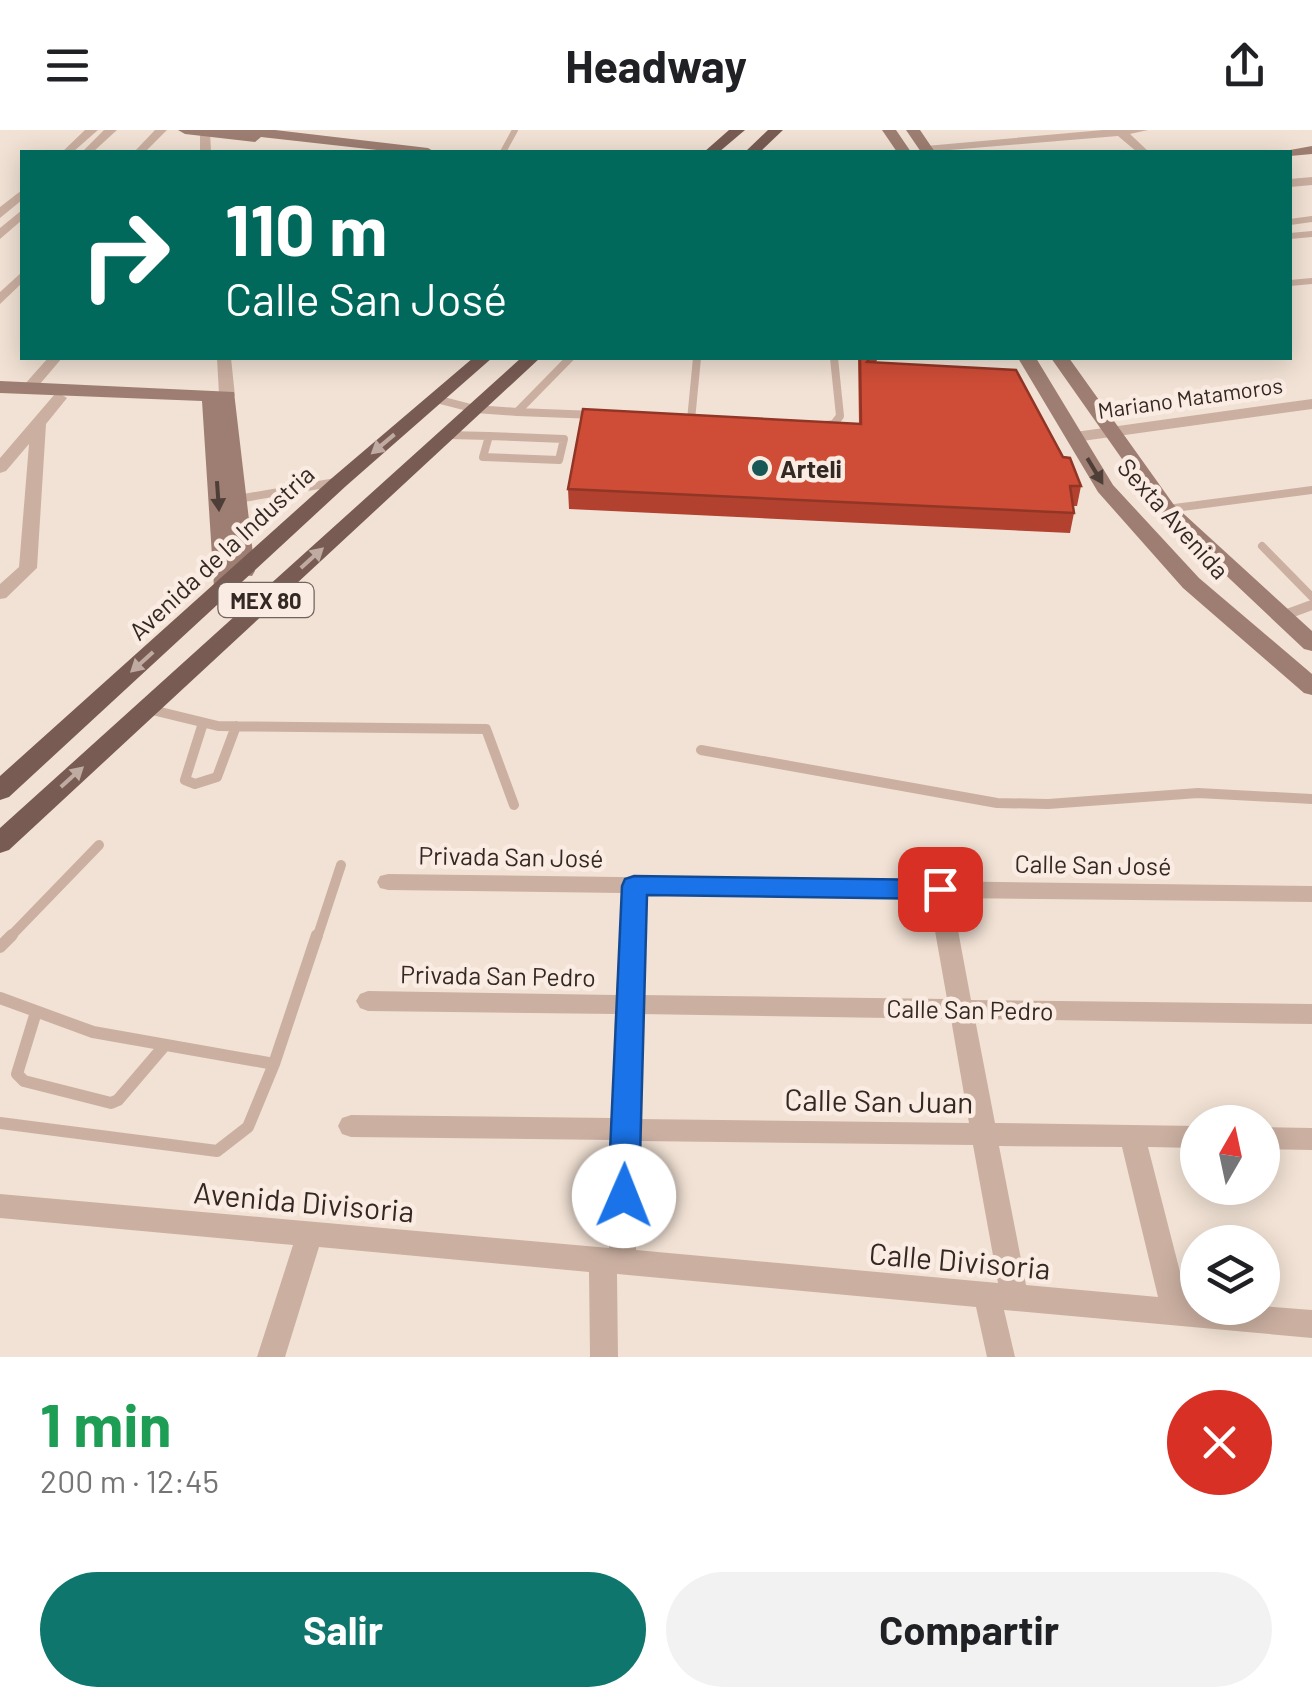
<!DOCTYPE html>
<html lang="es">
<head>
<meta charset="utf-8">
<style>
  body { margin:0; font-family:Barlow,sans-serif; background:#f2f2f2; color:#202124; height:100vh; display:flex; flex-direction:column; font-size:38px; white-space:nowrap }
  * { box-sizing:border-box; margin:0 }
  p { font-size:32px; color:#757577 }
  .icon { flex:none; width:55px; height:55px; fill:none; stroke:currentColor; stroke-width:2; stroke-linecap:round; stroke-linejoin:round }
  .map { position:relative; height:1227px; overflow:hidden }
  .panel { display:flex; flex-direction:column; background:#fff; flex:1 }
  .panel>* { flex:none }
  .guide { position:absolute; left:20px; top:20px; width:1272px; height:210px; border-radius:0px; box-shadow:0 5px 25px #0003; background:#00695c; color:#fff; overflow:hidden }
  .needle { width:65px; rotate:9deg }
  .controls { position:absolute; left:1180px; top:975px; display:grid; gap:20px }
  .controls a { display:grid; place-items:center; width:100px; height:100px; border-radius:50%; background:#fff; box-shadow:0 5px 25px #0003; font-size:50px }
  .pin { position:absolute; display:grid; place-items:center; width:85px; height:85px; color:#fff; margin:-42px; border-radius:20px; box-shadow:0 5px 15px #0006 }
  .me { position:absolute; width:110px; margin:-55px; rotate:1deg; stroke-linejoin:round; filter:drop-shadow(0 0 8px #0008) }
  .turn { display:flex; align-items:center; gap:35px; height:210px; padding:0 40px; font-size:45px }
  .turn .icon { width:130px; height:130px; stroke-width:2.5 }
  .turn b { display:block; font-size:70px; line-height:85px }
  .round { display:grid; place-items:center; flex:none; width:105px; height:105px; border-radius:52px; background:#f2f2f2 }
  .head { display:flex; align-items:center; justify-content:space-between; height:170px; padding:0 40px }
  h1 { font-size:60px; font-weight:700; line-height:75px; color:#1e9e55 }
  .action { display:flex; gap:20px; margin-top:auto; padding:20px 40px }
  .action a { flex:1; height:115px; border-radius:60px; background:#0f766e; color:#fff; font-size:40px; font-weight:700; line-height:115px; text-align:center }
  .action a+a { background:#f2f2f2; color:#202124 }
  header { display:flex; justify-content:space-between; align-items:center; height:130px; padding:0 40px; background:#fff; font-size:45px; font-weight:700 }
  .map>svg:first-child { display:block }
</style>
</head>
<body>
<header><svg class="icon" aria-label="menu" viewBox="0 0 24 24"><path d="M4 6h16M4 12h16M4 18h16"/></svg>Headway<svg class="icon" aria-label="share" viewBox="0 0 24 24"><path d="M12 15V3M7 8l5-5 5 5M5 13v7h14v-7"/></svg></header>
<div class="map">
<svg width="1312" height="1227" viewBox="0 0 1312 1227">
  <rect width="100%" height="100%" fill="#f2e2d5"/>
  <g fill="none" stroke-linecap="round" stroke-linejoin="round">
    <path stroke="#cbb0a1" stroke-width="6" d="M503 22 515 0
      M1290 92 1312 89
      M1290 106 1312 104
      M1290 153 1312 151"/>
    <path stroke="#cbb0a1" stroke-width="8" d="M570 228 517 282 595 285
      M436 269 475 279 517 282
      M691 290 697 228
      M826 295 834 294 840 286 834 228
      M448 305 489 306
      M489 306 564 309 559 330 483 327Z
      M238 369 336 352
      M1167 379 1312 360
      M1262 416 1312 467"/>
    <path stroke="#cbb0a1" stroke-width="10" d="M1282 486 1312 475
      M148 579 218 596 486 599 514 675
      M203 593 185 650 195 654 217 647 236 596
      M701 620 997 673 1048 674 1198 663 1312 669
      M9 808 99 715
      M317 808 341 735"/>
    <path stroke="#cbb0a1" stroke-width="12" d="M0 817 12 805
      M0 868 93 902 274 934 317 805
      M36 882 17 944 24 951 111 973 118 970 165 915
      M0 993 217 1021 248 997 274 934"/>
    <path fill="#cbb0a1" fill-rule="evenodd" d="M85 0H98L73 22H62Z
      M104 0H117L93 22H82Z
      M155 0H167L145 22H134Z
      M200 0 210 2 211 22H200Z
      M1103 0H1148L1130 4 1149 22H1137L1118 6 926 22 920 19 926 16Z
      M1312 47V55L1290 57V49Z
      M22 60V70L0 88V77Z
      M22 80V90L0 109V98Z
      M22 142V153L0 174V162Z
      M48 228H62L34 261H24V255Z
      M217 228H231L235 266 211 279 203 274 219 264Z
      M59 263 67 268 46 294 37 438 6 468 0 469V454L19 437 29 314 6 341 0 343V328L54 265Z
      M1312 269V279L1075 312 1067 307 1075 302Z
      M388 744 1312 756V772L952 768 971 870 1312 874V894L975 889 995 993 1198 996V1018L1148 1017 1187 1169 1198 1170V1178L1262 1176 1312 1180V1208L1004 1180 1015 1227H987L976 1177 617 1144 618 1227H590L589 1142 319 1117 285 1227H257L293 1115 0 1088V1064L609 1118 612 1010 351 1007 342 1004 338 996 342 988 351 985 612 988 615 884 368 881 360 878 356 871 360 864 368 861 616 865 622 763 388 760 380 758 377 752 380 746ZM645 764 929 767 947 869 639 865ZM639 884 951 889 969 993 637 989ZM637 1011 973 1015 998 1153 636 1120ZM999 1016 1122 1017 1158 1167 1026 1155Z
      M1262 997 1312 998V1020L1262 1019Z"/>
    <path fill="#9e7e72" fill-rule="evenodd" d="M178 0H275L428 18 435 22H395L261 7 255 12 185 4Z
      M882 0H896L911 22H897Z
      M906 0H920L935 22H921Z
      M1312 16V24L1290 26V22H1279Z
      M1018 228H1036L1113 355 1199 448 1312 544V565L1304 563 1183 458 1098 362Z
      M1051 228H1069L1174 375 1312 501V521L1304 519 1160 383Z
      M0 251 234 262 255 441 252 446 235 444 233 462H217L214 457 202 271 0 263Z"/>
    <path fill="#785c54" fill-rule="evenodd" d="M729 0H745L719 22H704Z
      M768 0H783L760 22H745Z
      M473 228H492L346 356 9 667 0 670V646L332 348Z
      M521 228H540L9 720 0 723V698Z"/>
  </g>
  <path fill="#b2422f" d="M858 228H878L876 232 1063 327 1081 356 1077 376H1073L1074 383 1070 403 569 379 568 359 859 294Z"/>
  <path fill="#cf4d37" stroke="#913626" stroke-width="2.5" d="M860 228H870L867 232 1016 240 1063 327 1070 328 1081 356H1070L1074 383 568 359 583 279 861 294Z"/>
  <defs><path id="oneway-solid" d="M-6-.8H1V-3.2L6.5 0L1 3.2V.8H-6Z" transform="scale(2.5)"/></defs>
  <g fill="#c0aba2">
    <use href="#oneway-solid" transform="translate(383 314) rotate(140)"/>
    <use href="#oneway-solid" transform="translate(312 428) rotate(-42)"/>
    <use href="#oneway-solid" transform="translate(142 532) rotate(138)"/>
    <use href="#oneway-solid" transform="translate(72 647) rotate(-42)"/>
  </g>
  <g fill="#4e3e38">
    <use href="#oneway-solid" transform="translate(1095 341) rotate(59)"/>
    <use href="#oneway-solid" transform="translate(218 366) rotate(86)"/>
  </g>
  <path fill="#1a73e8" stroke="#114b97" stroke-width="2.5" d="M634 746 940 750 948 753 952 759 948 766 940 769 647 765 639 1066 634 1075 624 1079 613 1075 608 1066 622 756 625 749Z"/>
  <circle fill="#175856" stroke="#faece2" stroke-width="4" cx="760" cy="338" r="10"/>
  <g text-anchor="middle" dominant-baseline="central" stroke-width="9" stroke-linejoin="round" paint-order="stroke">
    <g font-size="22" fill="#342824" stroke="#faece2">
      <text transform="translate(1190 267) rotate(-8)">Mariano Matamoros</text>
    </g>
    <rect fill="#faece2" stroke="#6f635d" stroke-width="2.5" x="218.5" y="453" width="95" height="34" rx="8"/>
    <g font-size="22" font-weight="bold" fill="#342824">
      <text x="266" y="470">MEX 80</text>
    </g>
    <g font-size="25" font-weight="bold" fill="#342824" stroke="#faece2" text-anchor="start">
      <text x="780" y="338">Arteli</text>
    </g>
    <g font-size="25" fill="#342824" stroke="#faece2">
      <text transform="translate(1174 388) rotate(48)">Sexta Avenida</text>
      <text transform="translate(221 422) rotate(-43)">Avenida de la Industria</text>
      <text transform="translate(511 726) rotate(1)">Privada San José</text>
      <text transform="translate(1093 734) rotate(1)">Calle San José</text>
      <text transform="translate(498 845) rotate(1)">Privada San Pedro</text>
      <text transform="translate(970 879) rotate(1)">Calle San Pedro</text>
    </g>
    <g font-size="30" fill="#342824" stroke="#faece2">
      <text transform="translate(879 970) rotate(1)">Calle San Juan</text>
      <text transform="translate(304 1071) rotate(5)">Avenida Divisoria</text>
      <text transform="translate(960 1130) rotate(5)">Calle Divisoria</text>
    </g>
  </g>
</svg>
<div class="controls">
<a><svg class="needle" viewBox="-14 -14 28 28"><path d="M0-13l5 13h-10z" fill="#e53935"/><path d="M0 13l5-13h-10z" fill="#757577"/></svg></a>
<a><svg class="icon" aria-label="layers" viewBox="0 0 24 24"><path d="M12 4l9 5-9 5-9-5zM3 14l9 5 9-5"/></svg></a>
</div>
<div class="pin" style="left:940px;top:759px;background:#d93025"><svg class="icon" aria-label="arrive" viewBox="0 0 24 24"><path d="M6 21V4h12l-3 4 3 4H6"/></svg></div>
<svg class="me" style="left:624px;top:1066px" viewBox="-20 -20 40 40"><circle r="19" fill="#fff"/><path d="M0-13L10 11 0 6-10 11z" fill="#1a73e8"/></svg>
<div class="guide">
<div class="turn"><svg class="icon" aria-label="right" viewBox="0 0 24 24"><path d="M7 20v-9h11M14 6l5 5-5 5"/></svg><div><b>110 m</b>Calle San José</div></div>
</div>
</div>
<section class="panel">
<div class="head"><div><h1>1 min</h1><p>200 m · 12:45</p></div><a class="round" style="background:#d93025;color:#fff"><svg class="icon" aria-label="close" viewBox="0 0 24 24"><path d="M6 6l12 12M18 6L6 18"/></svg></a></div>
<div class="action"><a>Salir</a><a>Compartir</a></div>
</section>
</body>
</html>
